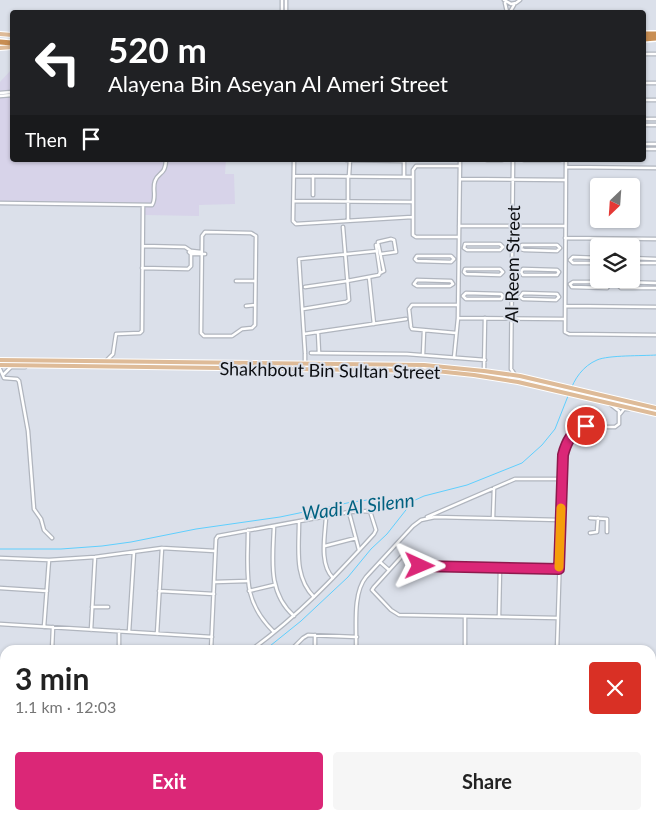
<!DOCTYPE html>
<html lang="en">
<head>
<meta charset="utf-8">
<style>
  body { margin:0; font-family:Lato,sans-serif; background:#f6f6f6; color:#222; height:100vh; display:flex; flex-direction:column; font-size:19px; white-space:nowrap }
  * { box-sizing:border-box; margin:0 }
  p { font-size:16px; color:#767676 }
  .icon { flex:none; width:28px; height:28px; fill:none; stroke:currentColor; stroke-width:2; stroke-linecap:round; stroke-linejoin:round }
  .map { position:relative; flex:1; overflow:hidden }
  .side { position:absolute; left:0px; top:645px; width:656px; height:175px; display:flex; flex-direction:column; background:#fff; border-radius:15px 15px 0 0; box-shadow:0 1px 4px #0004 }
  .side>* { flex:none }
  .top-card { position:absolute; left:10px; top:10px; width:636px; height:152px; border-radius:5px; box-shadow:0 1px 4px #0004; background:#202124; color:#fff; overflow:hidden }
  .needle { width:32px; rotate:205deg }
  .buttons { position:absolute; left:590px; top:178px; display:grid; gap:10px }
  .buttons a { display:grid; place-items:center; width:50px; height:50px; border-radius:5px; background:#fff; box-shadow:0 1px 4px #0004; font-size:25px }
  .pin { position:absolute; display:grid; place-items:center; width:42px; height:42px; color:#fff; margin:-21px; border:2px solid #fff; border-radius:50%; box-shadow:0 1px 5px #0007 }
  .me { position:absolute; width:55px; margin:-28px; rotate:91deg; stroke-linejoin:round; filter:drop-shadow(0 0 4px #0008) }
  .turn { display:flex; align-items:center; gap:18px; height:105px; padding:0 15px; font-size:22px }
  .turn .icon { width:65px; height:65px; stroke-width:2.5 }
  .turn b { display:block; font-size:35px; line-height:42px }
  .then { display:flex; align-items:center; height:48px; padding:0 15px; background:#0003; gap:10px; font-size:19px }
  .round { display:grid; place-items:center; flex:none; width:52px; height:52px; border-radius:5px; background:#f6f6f6 }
  .headline { display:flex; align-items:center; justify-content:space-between; height:85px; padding:0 15px }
  h1 { font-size:30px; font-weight:700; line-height:38px }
  .action { display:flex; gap:10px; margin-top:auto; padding:10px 15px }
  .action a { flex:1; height:58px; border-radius:5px; background:#db2777; color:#fff; font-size:20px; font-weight:700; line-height:58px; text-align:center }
  .action a+a { background:#f6f6f6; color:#222 }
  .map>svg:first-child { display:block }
</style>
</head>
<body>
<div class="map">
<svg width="656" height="820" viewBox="0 0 656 820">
  <rect width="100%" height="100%" fill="#dbe0ea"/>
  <path fill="#d7d3e9" d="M12 69V160H226L225 174H234L235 204 199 205V216L144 215V205L0 202V82Z"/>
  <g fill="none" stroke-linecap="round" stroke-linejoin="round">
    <path stroke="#5fcffe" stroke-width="1" d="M570 392C574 379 583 366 597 360 608 355 643 356 656 355
      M0 549H61L102 546 131 542 196 529 280 517 352 502 375 499 398 503 413 501 424 496 467 485 522 463 542 445 555 429 568 396
      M265 650 301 621 348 577 371 549 387 534 413 501
      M0 811 5 808"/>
    <g stroke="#b0b5be" stroke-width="5">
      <path id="minor" d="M282 0V12
        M504 0 511 4 516 3 520 0
        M505 3 507 12
        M286 12V0
        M510 12 514 5
        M644 54H656
        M644 83H656
        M0 93 12 92
        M0 96 12 95
        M644 100H656
        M644 119H656
        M644 125H656
        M644 144H656
        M644 149H656
        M294 160 293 221 296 224 412 217
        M346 160 404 161
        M487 160H502
        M513 160 511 369 515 375
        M524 160H560
        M566 160 565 332 569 334 656 335
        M566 167 656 168
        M294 176 413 177
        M313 176V195
        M349 176 350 160
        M404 177V161
        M460 179 566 180
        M294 201 412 202
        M0 203 152 205C157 198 152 189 155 181 159 171 165 176 166 160
        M348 221V176
        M459 226H565
        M205 232 251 233 256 236 255 325 252 328 242 329 232 336H204L201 333 202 236Z
        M459 237H416L413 235V170L416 166H459
        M565 238 656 239
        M465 244H500L503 247 500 250H467L464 248Z
        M522 245H557L560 248 557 251 524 250 521 249Z
        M143 246 185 247 191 251
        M191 251 193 253 191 254 189 252Z
        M192 251 201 252
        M192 254H205
        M417 256H451L454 259 451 262 417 261 415 259Z
        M599 258 573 257 570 260 573 263H599
        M631 258 656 259
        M631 263H656
        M142 268 188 269 191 266V254
        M465 269H500L503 272 500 275 466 274 464 272Z
        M523 269 557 270 559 272 557 275H523L521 272Z
        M380 273 384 271 378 243V242L391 239 394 240 396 252 381 254
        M369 277 374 324
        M417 280 451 281 453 284 450 286H417L414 284Z
        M236 281H255
        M573 282H606L609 285 607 288 572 287 570 284Z
        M656 283 621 282 618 285 621 288H656
        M305 287 347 281 379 275 380 272 376 245
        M466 293 501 294 503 296 501 299H466L463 296Z
        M523 293 557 294 559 297 556 300 523 299 520 297Z
        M246 306 255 305
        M565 306 656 307
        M303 309 346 302 349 300 343 227
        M458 318 564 319
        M318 332 319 353
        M456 333 412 329 411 327 409 309 412 305H458
        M304 334 406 319
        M305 353 299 259 377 251
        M311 353 407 354 485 360
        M423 355 424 331
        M454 358 458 318 460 160
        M107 360 113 354 116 334 140 333 142 331 143 205
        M305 363V354
        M0 369 4 378 17 379 19 381 28 431 34 509 41 519 44 530 52 538
        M484 371 485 318
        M4 374 11 367H25
        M620 414 624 409H629
        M349 512 359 550
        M326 517C325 536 319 564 333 578
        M427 517 515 479H561
        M493 518 494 488
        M590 518 607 519V532
        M299 522C299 549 294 577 314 597
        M274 526C273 559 267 592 294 616
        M248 530C248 572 241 600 274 632
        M590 533 597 532 598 518
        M325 546 356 538
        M0 558 49 560 95 557 162 548 215 551
        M380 562 389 570
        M215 582 247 581
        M0 588 47 591
        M159 591 214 594
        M249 591 274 585
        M92 607H108
        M499 617 500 568
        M558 618 399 615 391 610 372 590 374 587 403 555 412 564 418 566 559 569
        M0 624 212 637
        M44 627 49 560
        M91 630 95 557
        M129 632 134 552
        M157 634 162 548
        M52 650 53 627
        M119 650V631
        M211 650 216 539 218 536 349 512 370 511 376 530 374 534C336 576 297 617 251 650
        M291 650 303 638 308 635 357 637
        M315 650V635
        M356 650C357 629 352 594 366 577L413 526 421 520 435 517 560 520
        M465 650V617
        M557 650 563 455 569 440 580 427H615L619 424V411L610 404
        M0 673 5 674
        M651 719H656
        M0 723 3 674
        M0 731H5
        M651 768 656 769
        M0 788 5 789
        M352 815V820
        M552 815 656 818
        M26 820 33 815
        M90 820V815
        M196 820V815
        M205 820 206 815
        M444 820V815"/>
    </g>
    <g stroke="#fff" stroke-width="6">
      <path id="major" d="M0 34 12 35
        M0 48 12 47
        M0 360 424 365 484 371 520 376 656 408
        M0 365 436 371 474 375 518 382 656 414"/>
    </g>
    <g stroke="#fff" stroke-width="8">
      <path id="highway" d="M644 34H656
        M644 39 656 38
        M0 42 12 43"/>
    </g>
    <use href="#minor" stroke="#fff" stroke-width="2.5"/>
    <use href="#major" stroke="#debb98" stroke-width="4"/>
    <use href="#highway" stroke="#c88e53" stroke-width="5"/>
  </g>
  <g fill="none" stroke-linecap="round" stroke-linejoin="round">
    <g stroke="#8e194d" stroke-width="12">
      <path id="route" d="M420 566 559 569 563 455C566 443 573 428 586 426"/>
    </g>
    <use href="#route" stroke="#db2777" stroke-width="9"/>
    <path stroke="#f59e0b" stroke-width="9" d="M559 567 561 508"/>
  </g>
  <g text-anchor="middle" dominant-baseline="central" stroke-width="4" stroke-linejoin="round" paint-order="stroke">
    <g font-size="18" fill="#0c0e11" stroke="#dbe0ea">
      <text transform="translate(512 264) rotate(-89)">Al Reem Street</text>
      <text transform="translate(330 370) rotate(1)">Shakhbout Bin Sultan Street</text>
    </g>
    <g font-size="19" font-style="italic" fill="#006180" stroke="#dbe0ea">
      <text transform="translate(358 506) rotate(-7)">Wadi Al Silenn</text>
    </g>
  </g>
</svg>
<div class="buttons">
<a><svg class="needle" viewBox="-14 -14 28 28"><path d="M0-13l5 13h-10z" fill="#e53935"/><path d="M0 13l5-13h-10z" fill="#767676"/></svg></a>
<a><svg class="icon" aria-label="layers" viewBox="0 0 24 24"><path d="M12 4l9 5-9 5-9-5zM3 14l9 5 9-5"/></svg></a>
</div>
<div class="pin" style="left:586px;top:426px;background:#d93025"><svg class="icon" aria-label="arrive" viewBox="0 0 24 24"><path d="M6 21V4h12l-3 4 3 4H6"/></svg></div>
<svg class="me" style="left:420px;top:566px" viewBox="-20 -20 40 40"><path d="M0-17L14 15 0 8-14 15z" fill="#db2777" stroke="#fff" stroke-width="4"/></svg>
<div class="top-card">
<div class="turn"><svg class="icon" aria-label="left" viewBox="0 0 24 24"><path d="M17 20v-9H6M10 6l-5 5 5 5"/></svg><div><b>520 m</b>Alayena Bin Aseyan Al Ameri Street</div></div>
<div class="then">Then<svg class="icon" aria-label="arrive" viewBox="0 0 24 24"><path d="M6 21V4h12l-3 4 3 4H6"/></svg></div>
</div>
<section class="side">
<div class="headline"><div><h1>3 min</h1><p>1.1 km · 12:03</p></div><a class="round" style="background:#d93025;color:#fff"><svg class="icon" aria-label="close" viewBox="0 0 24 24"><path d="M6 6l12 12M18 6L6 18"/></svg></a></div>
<div class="action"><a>Exit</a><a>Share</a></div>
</section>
</div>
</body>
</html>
